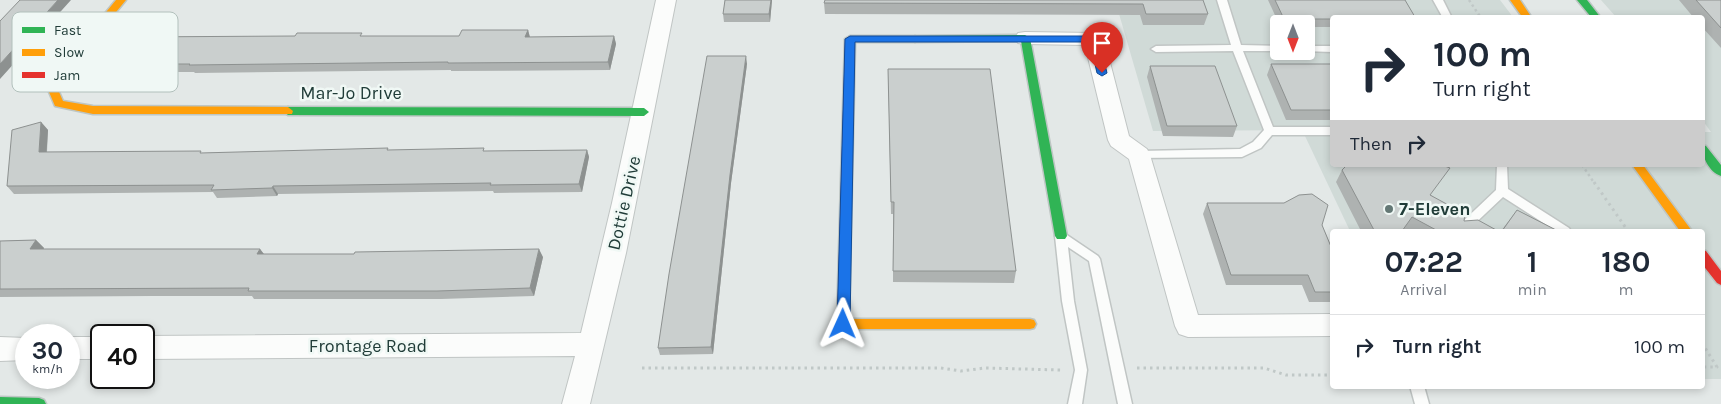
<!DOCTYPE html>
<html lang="en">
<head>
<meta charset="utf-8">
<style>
  body { margin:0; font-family:Karla,sans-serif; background:#f2f2f3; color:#1f2937; height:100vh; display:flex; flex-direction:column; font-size:19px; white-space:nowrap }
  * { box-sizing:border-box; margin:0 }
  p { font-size:16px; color:#747a83 }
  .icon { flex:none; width:28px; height:28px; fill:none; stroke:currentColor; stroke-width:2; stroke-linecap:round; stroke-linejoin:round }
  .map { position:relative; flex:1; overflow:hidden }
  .side { position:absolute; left:1330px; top:229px; width:375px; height:160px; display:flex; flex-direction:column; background:#fff; border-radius:5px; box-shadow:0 2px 8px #0003 }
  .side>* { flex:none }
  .top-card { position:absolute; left:1330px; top:15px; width:375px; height:152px; border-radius:5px; box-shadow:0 2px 8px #0003; background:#fff; color:#1f2937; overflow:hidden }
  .needle { width:32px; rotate:180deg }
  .tools { position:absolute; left:1270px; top:15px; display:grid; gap:10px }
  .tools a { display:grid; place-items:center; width:45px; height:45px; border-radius:5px; background:#fff; box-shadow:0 2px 8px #0003; font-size:25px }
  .speed { position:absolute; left:15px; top:324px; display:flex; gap:10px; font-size:25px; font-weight:700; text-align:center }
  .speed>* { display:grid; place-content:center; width:65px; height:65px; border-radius:50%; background:#fff; box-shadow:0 2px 8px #0003; line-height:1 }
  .speed small { font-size:12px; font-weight:400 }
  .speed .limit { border:2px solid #111; border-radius:8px; background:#fff; color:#111 }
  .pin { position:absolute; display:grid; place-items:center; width:42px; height:42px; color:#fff; margin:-51px -21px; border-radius:50% 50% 50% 0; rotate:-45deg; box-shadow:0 0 5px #0007 }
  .pin .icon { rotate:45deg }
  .me { position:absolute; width:55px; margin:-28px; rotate:1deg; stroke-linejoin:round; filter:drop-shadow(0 0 4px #0008) }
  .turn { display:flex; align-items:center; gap:18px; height:105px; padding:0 20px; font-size:22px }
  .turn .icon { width:65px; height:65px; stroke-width:2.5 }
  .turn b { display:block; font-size:35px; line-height:42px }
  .then { display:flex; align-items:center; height:48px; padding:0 20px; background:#0003; gap:10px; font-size:19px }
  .eta { display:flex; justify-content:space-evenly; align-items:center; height:85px; text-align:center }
  .eta b { font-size:30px; font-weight:700; line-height:35px }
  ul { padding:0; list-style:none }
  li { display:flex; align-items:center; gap:15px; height:65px; padding:0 20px; border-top:1px solid #e0e1e3 }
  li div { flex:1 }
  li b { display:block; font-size:19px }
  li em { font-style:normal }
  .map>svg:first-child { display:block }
</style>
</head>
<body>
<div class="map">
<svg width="1721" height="404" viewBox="0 0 1721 404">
  <rect width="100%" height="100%" fill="#e3e8e7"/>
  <path fill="#d0dad7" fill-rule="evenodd" d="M1115 0H1500L1513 17 1332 18V130L1153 131ZM1279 24H1306V51H1279Z
    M1601 0H1721V379H1703L1702 231H1350L1305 136 1332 135V165H1702L1703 132H1711L1703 121 1702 18 1616 17Z"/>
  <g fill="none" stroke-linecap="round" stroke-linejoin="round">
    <g stroke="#c0c5c4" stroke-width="3">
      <path id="lane" d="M1217 0H1227L1241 45 1279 46V51H1282H1243L1273 127H1332V135H1272L1261 148 1242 157 1135 158 1134 155 1139 151 1240 149 1253 142 1264 130 1233 51 1156 52 1151 49 1156 46 1231 45Z
        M1433 0H1443L1452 18H1443Z
        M1306 46H1332V52L1303 51H1306Z
        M1497 165H1507L1508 189 1569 228 1571 231H1556L1503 197 1467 231H1457L1458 226 1496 190Z
        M1061 231 1098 256 1100 259 1132 404H1118L1089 261 1068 247 1074 301 1087 370 1082 404H1068L1075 370 1062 301 1055 236 1057 233Z
        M1410 386H1424L1429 404H1415Z"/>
    </g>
    <g stroke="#c0c5c4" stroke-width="2">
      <path id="street" d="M656 0H676L626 253 590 404H562L575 356 144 359V336L581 333 612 203Z
        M1025 32 1094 33 1101 34 1104 39 1129 136 1147 149 1150 155 1198 315 1332 314V336L1188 337 1179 334 1175 326 1129 159 1111 146 1108 140 1085 45 1025 44 1018 43 1015 38 1018 33Z
        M0 337 26 338V360L0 361Z
        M69 337H101V359H69Z"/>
    </g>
    <g stroke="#bec6c4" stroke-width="3">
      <path id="fast" d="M1577 0H1587L1601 18H1592Z
        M1025 35 1030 38 1067 236 1065 239H1057L1055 236 1021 41 915 42 910 39 915 36Z
        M288 107 644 108 649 112 644 116 288 115 283 111Z
        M1702 145 1706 146 1721 165V176C1709 172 1702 157 1702 145Z
        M0 397 39 398 44 400 46 404H0Z"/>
    </g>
    <g stroke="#bec6c4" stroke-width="3">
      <path id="slow" d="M116 0H126L56 85 63 101 93 106 288 107 293 111 292 114H93L55 106 46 85Z
        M1510 0H1520L1532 18H1523Z
        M1632 165H1643L1692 231H1680Z
        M843 317 848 319H1030L1034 320 1036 324 1034 328 1030 329H843L839 328 837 324 839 318Z"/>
    </g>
    <g stroke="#bec6c4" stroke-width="3">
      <path id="jam" d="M850 36H915L920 39 915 42H855L849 322 847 326 843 327 839 326 837 322 845 39Z
        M1702 250 1706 251 1721 271V285L1717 283 1702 264Z"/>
    </g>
    <path stroke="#c0c8c7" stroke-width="2.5" stroke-dasharray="2.5 3" stroke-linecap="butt" d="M1469 0 1481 18
      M1582 165 1595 184"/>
    <path stroke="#c0c8c7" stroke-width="3" stroke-dasharray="2.5 4" stroke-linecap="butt" d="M1594 182 1628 231
      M1702 343 1717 367H1702
      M642 368H941L961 371 985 368 1061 370
      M1137 368H1264L1286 375H1332"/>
    <use href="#lane" fill="#fbfcfb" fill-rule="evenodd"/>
    <use href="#street" fill="#fbfcfb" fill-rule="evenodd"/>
    <use href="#fast" fill="#30b455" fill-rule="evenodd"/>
    <use href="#slow" fill="#ff9f0a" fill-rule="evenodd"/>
    <use href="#jam" fill="#e5322d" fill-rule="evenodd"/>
  </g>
  <path fill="#aeb2b1" d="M725 0H772L770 22H724L723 14Z
    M1203 0 1208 14 1204 25H1143L1140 15 825 14 824 3Z
    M1268 0H1405L1415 18H1332V27H1306V24H1279Z
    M1679 0H1721V48L1702 27V18H1694Z
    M528 30 530 37 614 36 616 44 610 70 451 71V70L195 73 194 72H113L107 64 295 36H459Z
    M747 64 731 183 713 354 660 355 658 348Z
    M1271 64H1332V120H1286L1267 75Z
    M1150 66 1237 126 1233 137 1163 136 1147 77Z
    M888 69 1016 271 1014 283 893 282V214H891Z
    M41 122 48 130 47 152 203 153 389 150 485 151 587 150 589 157 582 192 494 193 493 191 278 194 277 196 217 198 213 192 14 194 7 186Z
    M1342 170 1431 195 1464 221 1498 231H1409L1404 229 1402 231H1361L1336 182Z
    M1207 203H1284L1322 225 1332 249V302H1309L1302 285H1226L1203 214Z
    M1517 210 1558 231H1501Z
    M36 240 44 248V249H260L264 254 543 257 534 296 441 299H254L252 296H152L0 297V241Z"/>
  <path fill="#8d9190" d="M58 0H71L0 79V64Z
    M771 0H772L770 22 769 14Z
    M528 30 530 38 525 37Z
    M614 36 616 44 610 70 608 62Z
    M746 56 747 64 731 183 713 354 711 347 730 175Z
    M41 122 48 130 46 160 39 152Z
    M587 150 589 157 582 192 579 184Z
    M273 186 278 194 277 196 272 188Z
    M36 240 44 248 38 257 30 249Z
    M260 249 266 257 257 254Z
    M539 249 543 257 534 296 530 288Z"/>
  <path fill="#cacfce" stroke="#8d9190" d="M20 0H58L0 64V21Z
    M725 0H771L769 14H723Z
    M825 0H1203L1208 14H1146L1143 4 824 3Z
    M1275 0H1405L1415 17H1338V18H1332V19H1284Z
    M1696 0H1721V28Z
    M462 30H528L525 37 614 36 608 62 448 63V62L189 65 190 64H107L128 37 295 36 297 33H362L360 36H459Z
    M707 56H746L730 175 711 347 658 348 669 274Z
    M1271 64H1332V110H1291Z
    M1150 66H1215L1237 126H1167Z
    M888 69H990L1016 271H893L894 202H891Z
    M41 122 39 152 201 151 200 153 388 148 387 150 484 148 483 151 587 150 579 184 490 185 491 183 273 186 272 188 211 190 214 185 7 186 12 130Z
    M1347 165H1442L1450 168 1430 195 1465 214 1464 221 1478 220 1498 231H1438L1412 217 1402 231H1376L1374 230 1342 170Z
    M1312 194 1328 205 1322 225 1332 249V292H1315L1308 275H1231L1207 203H1284L1299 195Z
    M1517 210 1558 231H1502Z
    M36 240 30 249H260L257 254H354L355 252 539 249 530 288 437 291H248L249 288 0 289V241Z"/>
  <path fill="#1a73e8" stroke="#114b97" d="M850 36H1094L1099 39 1107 73 1102 76 1097 73 1090 42H855L850 324 848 328 843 330 839 328 837 324 845 39Z"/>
  <circle fill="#647875" stroke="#f0f8f5" stroke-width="2" cx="1389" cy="209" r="5"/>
  <g text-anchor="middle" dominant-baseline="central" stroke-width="5" stroke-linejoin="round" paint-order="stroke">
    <g font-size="18" fill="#203c38" stroke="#f0f8f5">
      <text x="351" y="93">Mar-Jo Drive</text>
      <text transform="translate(624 203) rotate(-77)">Dottie Drive</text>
      <text x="368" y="346">Frontage Road</text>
    </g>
    <g font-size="18" font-weight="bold" fill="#203c38" stroke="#f0f8f5" text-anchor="start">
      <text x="1399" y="209">7-Eleven</text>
    </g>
  </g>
  <rect x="12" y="12" width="166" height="80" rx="8" fill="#f0f8f5" stroke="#b2c0bc" stroke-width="1"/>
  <rect x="22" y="27" width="23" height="6" fill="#30b455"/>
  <rect x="22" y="49" width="23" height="7" fill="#ff9f0a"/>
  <rect x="22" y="72" width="23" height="6" fill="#e5322d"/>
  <g font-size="14" fill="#203c38">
    <text x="54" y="35">Fast</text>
    <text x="54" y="57">Slow</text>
    <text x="54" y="80">Jam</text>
  </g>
</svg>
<div class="tools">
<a><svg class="needle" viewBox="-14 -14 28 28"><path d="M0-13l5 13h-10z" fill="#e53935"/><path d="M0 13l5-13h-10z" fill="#747a83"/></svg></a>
</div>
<div class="speed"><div>30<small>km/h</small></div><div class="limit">40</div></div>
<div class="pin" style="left:1102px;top:73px;background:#d93025"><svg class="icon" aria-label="arrive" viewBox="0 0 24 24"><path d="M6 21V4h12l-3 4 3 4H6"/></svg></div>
<svg class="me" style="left:843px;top:324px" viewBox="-20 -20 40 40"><path d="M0-17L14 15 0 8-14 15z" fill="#1a73e8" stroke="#fff" stroke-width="4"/></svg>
<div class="top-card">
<div class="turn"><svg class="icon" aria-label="right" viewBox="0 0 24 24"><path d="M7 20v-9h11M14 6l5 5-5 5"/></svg><div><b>100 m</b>Turn right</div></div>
<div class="then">Then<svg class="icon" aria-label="right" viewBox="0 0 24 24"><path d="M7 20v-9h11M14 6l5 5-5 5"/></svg></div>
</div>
<section class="side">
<div class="eta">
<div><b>07:22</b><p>Arrival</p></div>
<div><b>1</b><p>min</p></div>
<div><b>180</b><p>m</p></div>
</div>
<ul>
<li><svg class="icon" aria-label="right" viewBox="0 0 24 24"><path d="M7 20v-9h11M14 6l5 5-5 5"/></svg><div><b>Turn right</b></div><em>100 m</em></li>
</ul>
</section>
</div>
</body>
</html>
